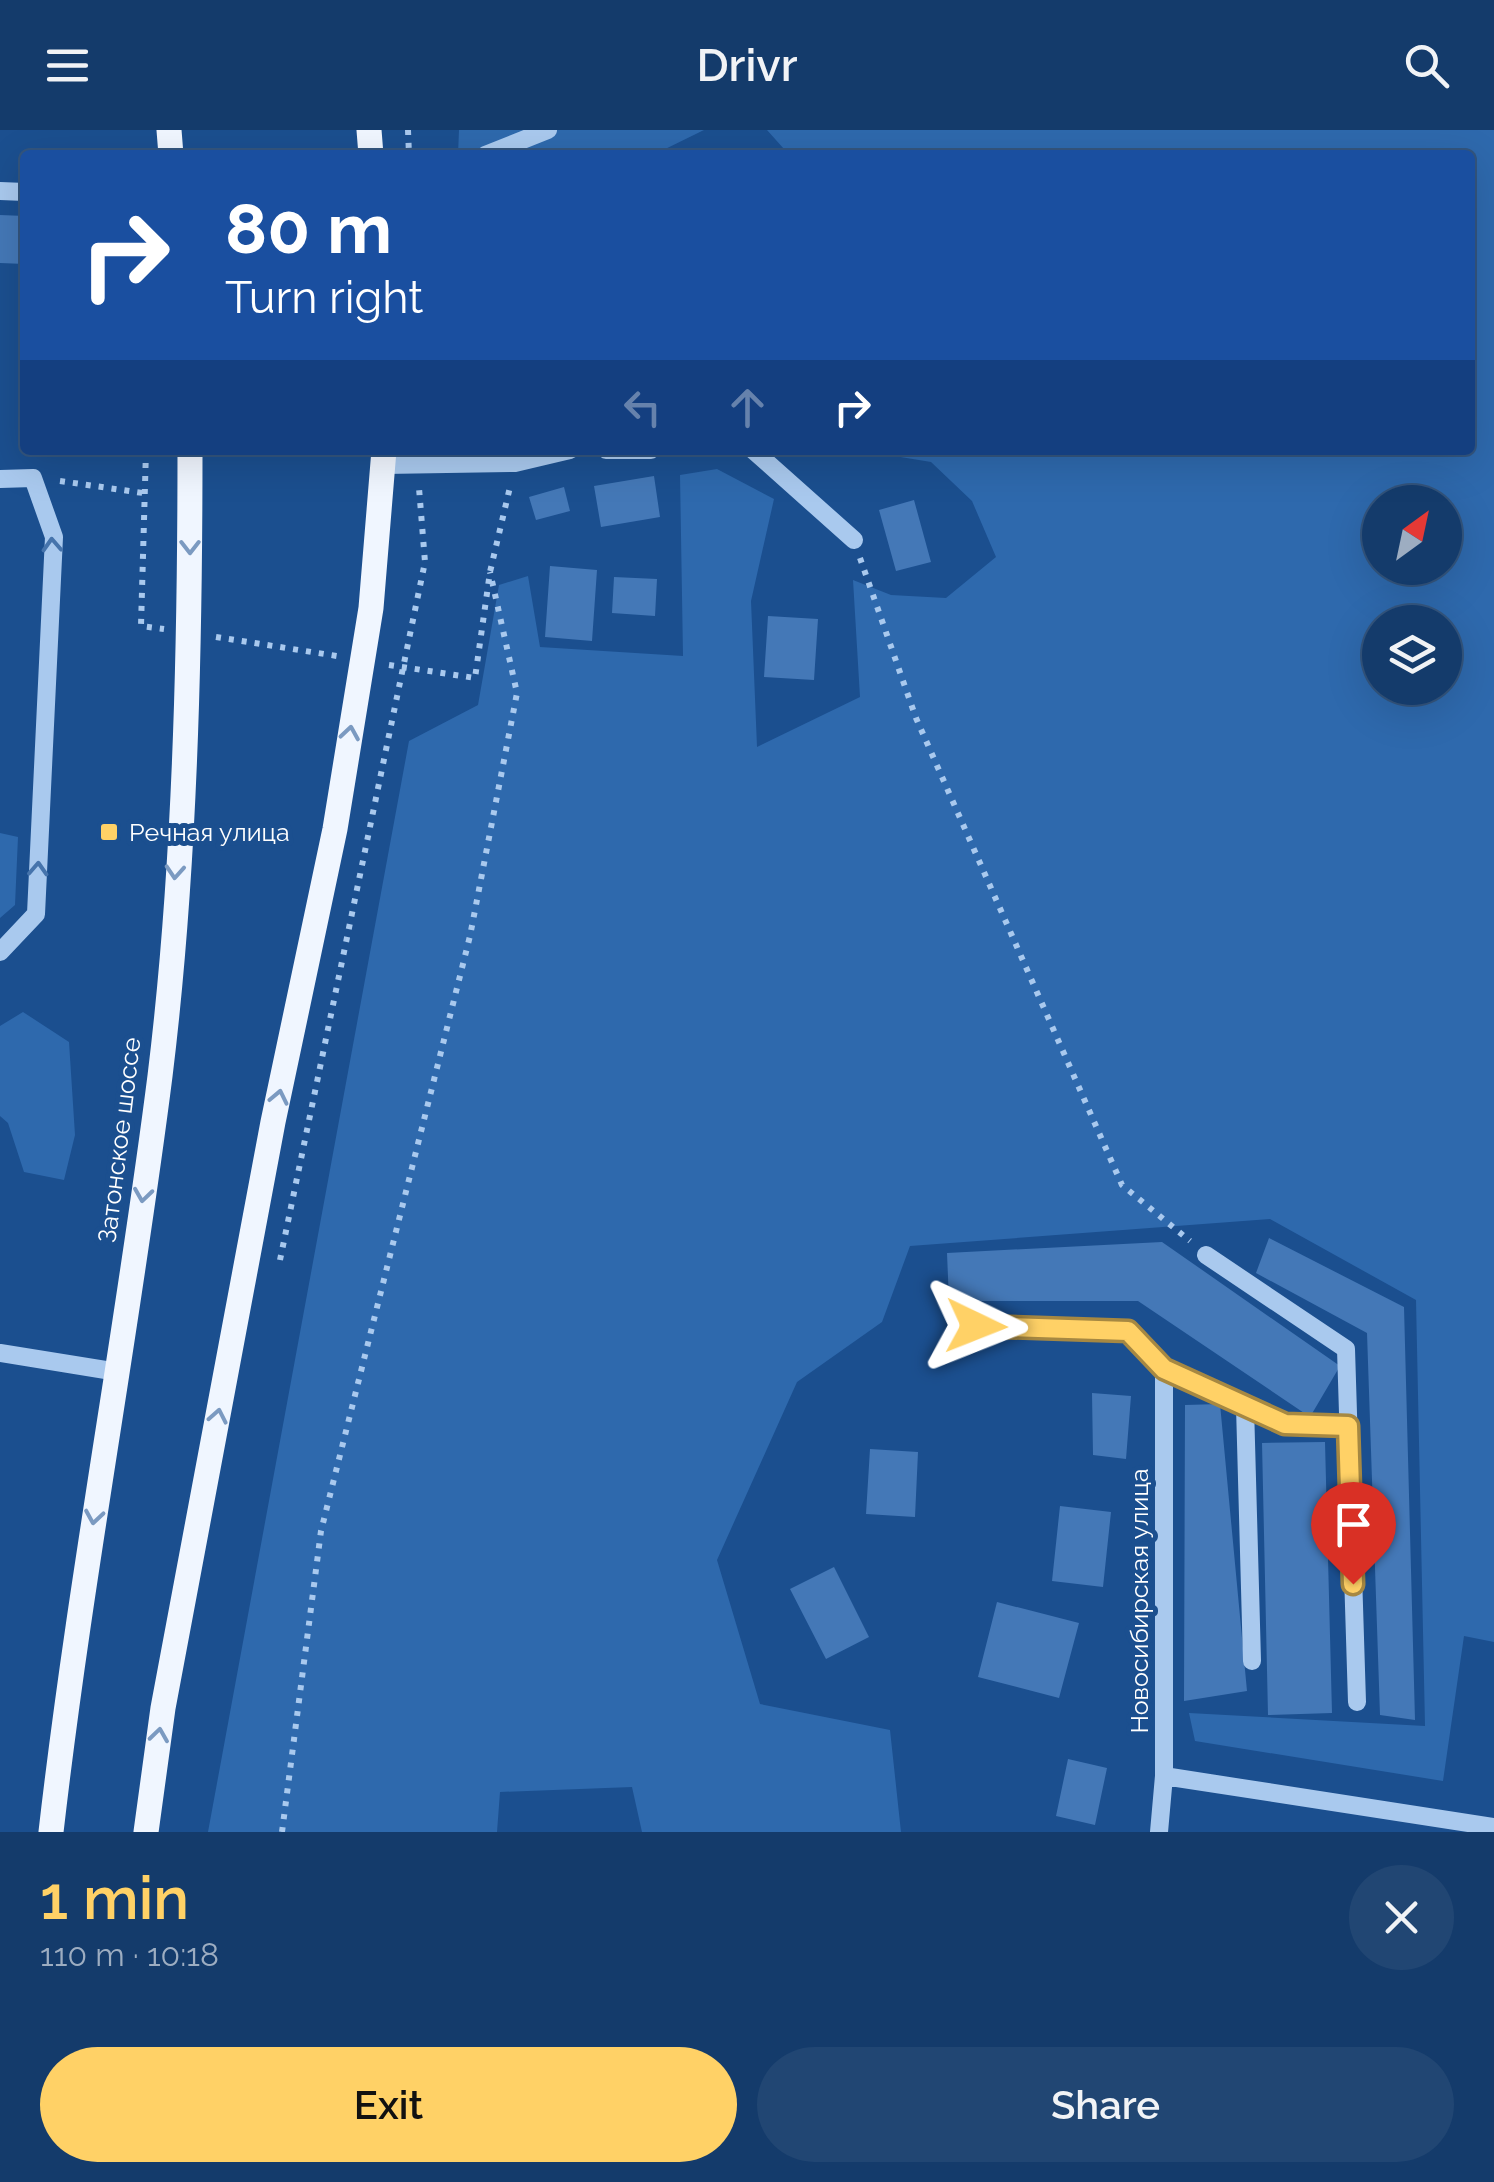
<!DOCTYPE html>
<html lang="en">
<head>
<meta charset="utf-8">
<style>
  body { margin:0; font-family:Raleway,sans-serif; background:#214673; color:#f1f3f6; height:100vh; display:flex; flex-direction:column; font-size:38px; white-space:nowrap }
  * { box-sizing:border-box; margin:0 }
  p { font-size:32px; color:#9dadc1 }
  .icon { flex:none; width:55px; height:55px; fill:none; stroke:currentColor; stroke-width:2; stroke-linecap:round; stroke-linejoin:round }
  .map { position:relative; height:1702px; overflow:hidden }
  .drawer { display:flex; flex-direction:column; background:#143b6b; flex:1 }
  .drawer>* { flex:none }
  .top-card { position:absolute; left:20px; top:20px; width:1455px; height:305px; border-radius:10px; box-shadow:0 10px 40px #0002,0 0 0 2px #33557e; background:#1a4fa0; color:#fff; overflow:hidden }
  .needle { width:65px; rotate:33deg }
  .buttons { position:absolute; left:1362px; top:355px; display:grid; gap:20px }
  .buttons a { display:grid; place-items:center; width:100px; height:100px; border-radius:50%; background:#143b6b; box-shadow:0 10px 40px #0002,0 0 0 2px #33557e; font-size:50px }
  .pin { position:absolute; display:grid; place-items:center; width:85px; height:85px; color:#fff; margin:-102px -42px; border-radius:50% 50% 50% 0; rotate:-45deg; box-shadow:0 0 10px #0007 }
  .pin .icon { rotate:45deg }
  .me { position:absolute; width:110px; margin:-55px; rotate:92deg; stroke-linejoin:round; filter:drop-shadow(0 0 8px #0008) }
  .turn { display:flex; align-items:center; gap:35px; height:210px; padding:0 40px; font-size:45px }
  .turn .icon { width:130px; height:130px; stroke-width:2.5 }
  .turn b { display:block; font-size:70px; line-height:85px }
  .lanes { display:flex; align-items:center; height:95px; padding:0 40px; background:#0003; justify-content:center; gap:50px; direction:ltr }
  .lanes .off { opacity:.35 }
  .round { display:grid; place-items:center; flex:none; width:105px; height:105px; border-radius:52px; background:#214673 }
  .summary { display:flex; align-items:center; justify-content:space-between; height:170px; padding:0 40px }
  h1 { font-size:60px; font-weight:600; line-height:75px; color:#ffd166 }
  .primary-button { display:flex; gap:20px; margin-top:auto; padding:20px 40px }
  .primary-button a { flex:1; height:115px; border-radius:60px; background:#ffd166; color:#111; font-size:40px; font-weight:600; line-height:115px; text-align:center }
  .primary-button a+a { background:#214673; color:#f1f3f6 }
  header { display:flex; justify-content:space-between; align-items:center; height:130px; padding:0 40px; background:#143b6b; font-size:45px; font-weight:600 }
  .map>svg:first-child { display:block }
</style>
</head>
<body>
<header><svg class="icon" aria-label="menu" viewBox="0 0 24 24"><path d="M4 6h16M4 12h16M4 18h16"/></svg>Drivr<svg class="icon" aria-label="search" viewBox="0 0 24 24"><circle cx="10" cy="10" r="6"/><path d="M15 15l6 6"/></svg></header>
<div class="map">
<svg width="1494" height="1702" viewBox="0 0 1494 1702">
  <rect width="100%" height="100%" fill="#1b4f8f"/>
  <path fill="#2e69ad" fill-rule="evenodd" d="M459 0H704L653 25H458Z
    M767 0H1494V1512L1464 1506 1443 1651 1195 1611 1189 1583 1425 1596 1416 1170 1270 1089 910 1116 882 1192 797 1252 717 1430 760 1574 890 1600 901 1702H642L632 1657 500 1662 497 1702H208L409 611 478 575 499 455 528 446 540 517 683 526 680 345 717 339 774 369 751 471 757 617 860 567 853 450 891 465 946 468 996 427 972 371 931 332 858 320H1470V25H779L784 19ZM1380 372H1445V438H1380ZM1380 492H1445V558H1380Z
    M0 703 18 707 15 775 0 788Z
    M23 882 69 912 75 1005 64 1050 24 1042 8 993 0 986V896Z"/>
  <path fill="#4478b7" d="M0 85 25 86V134L0 133Z
    M654 346 660 387 601 397 594 356Z
    M564 357 570 381 536 390 529 367Z
    M914 370 931 432 896 441 879 380Z
    M550 436 597 440 592 511 545 507Z
    M614 447 657 449 655 486 612 483Z
    M768 486 818 489 814 550 764 547Z
    M1269 1108 1404 1177 1415 1590 1380 1585 1367 1203 1256 1143Z
    M1162 1112 1340 1236 1310 1287 1138 1171H949L947 1123Z
    M1092 1263 1131 1266 1126 1329 1093 1325Z
    M1220 1274 1247 1561 1184 1571 1185 1275Z
    M1325 1312 1332 1583 1268 1585 1262 1313Z
    M870 1319 918 1322 915 1387 866 1384Z
    M1060 1376 1111 1382 1103 1457 1052 1451Z
    M834 1437 869 1507 826 1529 790 1459Z
    M997 1472 1079 1493 1059 1568 978 1547Z
    M1068 1629 1107 1638 1095 1695 1056 1686Z"/>
  <g fill="none" stroke-linecap="round" stroke-linejoin="round">
    <path stroke="#a9c9ee" stroke-width="6" stroke-dasharray="5 8" stroke-linecap="butt" d="M408 0 409 25
      M146 320 141 496 164 499
      M60 351 143 363
      M860 428 916 588 1122 1055 1190 1111
      M216 507 337 526
      M389 535 475 548 490 442 510 357
      M280 1130 425 432 419 358
      M282 1702 321 1401 470 806 517 563 490 442"/>
    <path stroke="#a9c9ee" stroke-width="18" d="M485 25 548 0
      M0 61 25 62
      M606 320H651
      M753 320 854 410
      M384 335 515 333 570 320
      M0 349 33 348 54 407 36 784 0 822
      M1206 1125 1346 1219 1357 1572
      M976 1196 1128 1201 1164 1239 1285 1294 1348 1296
      M0 1223 118 1242
      M1245 1276 1252 1531
      M1164 1646 1494 1697
      M1159 1702 1164 1646V1239"/>
    <path stroke="#f0f6ff" stroke-width="25" d="M169 0 171 25
      M369 0 371 25
      M51 1702C80 1449 128 1199 160 946 185 743 190 525 190 320
      M146 1702 163 1578 273 992 335 699 371 478 384 320"/>
  </g>
  <defs><path id="oneway-chevron" d="M-2-3.5L2.5 0L-2 3.5" fill="none" stroke-width="1.6" stroke-linecap="round" stroke-linejoin="round" transform="scale(2.5)"/></defs>
  <g stroke="#4674ac">
    <use href="#oneway-chevron" transform="translate(52 415) rotate(-93)"/>
    <use href="#oneway-chevron" transform="translate(38 739) rotate(-87)"/>
  </g>
  <g stroke="#7b9ac1">
    <use href="#oneway-chevron" transform="translate(190 417) rotate(90)"/>
    <use href="#oneway-chevron" transform="translate(350 603) rotate(-81)"/>
    <use href="#oneway-chevron" transform="translate(175 742) rotate(94)"/>
    <use href="#oneway-chevron" transform="translate(279 967) rotate(-78)"/>
    <use href="#oneway-chevron" transform="translate(143 1065) rotate(98)"/>
    <use href="#oneway-chevron" transform="translate(218 1286) rotate(-79)"/>
    <use href="#oneway-chevron" transform="translate(94 1387) rotate(99)"/>
    <use href="#oneway-chevron" transform="translate(159 1605) rotate(-82)"/>
  </g>
  <g fill="none" stroke-linecap="round" stroke-linejoin="round">
    <g stroke="#a68842" stroke-width="25">
      <path id="route" d="M976 1196 1128 1201 1164 1239 1285 1294 1348 1296 1353 1454"/>
    </g>
    <use href="#route" stroke="#ffd166" stroke-width="18"/>
  </g>
  <rect fill="#ffd166" stroke="#1b4f8f" stroke-width="4" x="99" y="692" width="20" height="20" rx="5"/>
  <g text-anchor="middle" dominant-baseline="central" stroke-width="10" stroke-linejoin="round" paint-order="stroke">
    <g font-size="25" fill="#fff" stroke="#1b4f8f" text-anchor="start">
      <text x="129" y="702">Речная улица</text>
    </g>
    <g font-size="25" fill="#fff" stroke="#1b4f8f">
      <text transform="translate(119 1010) rotate(-83)">Затонское шоссе</text>
      <text transform="translate(1139 1471) rotate(-90)">Новосибирская улица</text>
    </g>
  </g>
</svg>
<div class="buttons">
<a><svg class="needle" viewBox="-14 -14 28 28"><path d="M0-13l5 13h-10z" fill="#e53935"/><path d="M0 13l5-13h-10z" fill="#9dadc1"/></svg></a>
<a><svg class="icon" aria-label="layers" viewBox="0 0 24 24"><path d="M12 4l9 5-9 5-9-5zM3 14l9 5 9-5"/></svg></a>
</div>
<div class="pin" style="left:1353px;top:1454px;background:#d93025"><svg class="icon" aria-label="arrive" viewBox="0 0 24 24"><path d="M6 21V4h12l-3 4 3 4H6"/></svg></div>
<svg class="me" style="left:976px;top:1196px" viewBox="-20 -20 40 40"><path d="M0-17L14 15 0 8-14 15z" fill="#ffd166" stroke="#fff" stroke-width="4"/></svg>
<div class="top-card">
<div class="turn"><svg class="icon" aria-label="right" viewBox="0 0 24 24"><path d="M7 20v-9h11M14 6l5 5-5 5"/></svg><div><b>80 m</b>Turn right</div></div>
<div class="lanes"><svg class="icon off" aria-label="left" viewBox="0 0 24 24"><path d="M17 20v-9H6M10 6l-5 5 5 5"/></svg><svg class="icon off" aria-label="ahead" viewBox="0 0 24 24"><path d="M12 20V5M6 11l6-6 6 6"/></svg><svg class="icon" aria-label="right" viewBox="0 0 24 24"><path d="M7 20v-9h11M14 6l5 5-5 5"/></svg></div>
</div>
</div>
<section class="drawer">
<div class="summary"><div><h1>1 min</h1><p>110 m · 10:18</p></div><a class="round"><svg class="icon" aria-label="close" viewBox="0 0 24 24"><path d="M6 6l12 12M18 6L6 18"/></svg></a></div>
<div class="primary-button"><a>Exit</a><a>Share</a></div>
</section>
</body>
</html>
